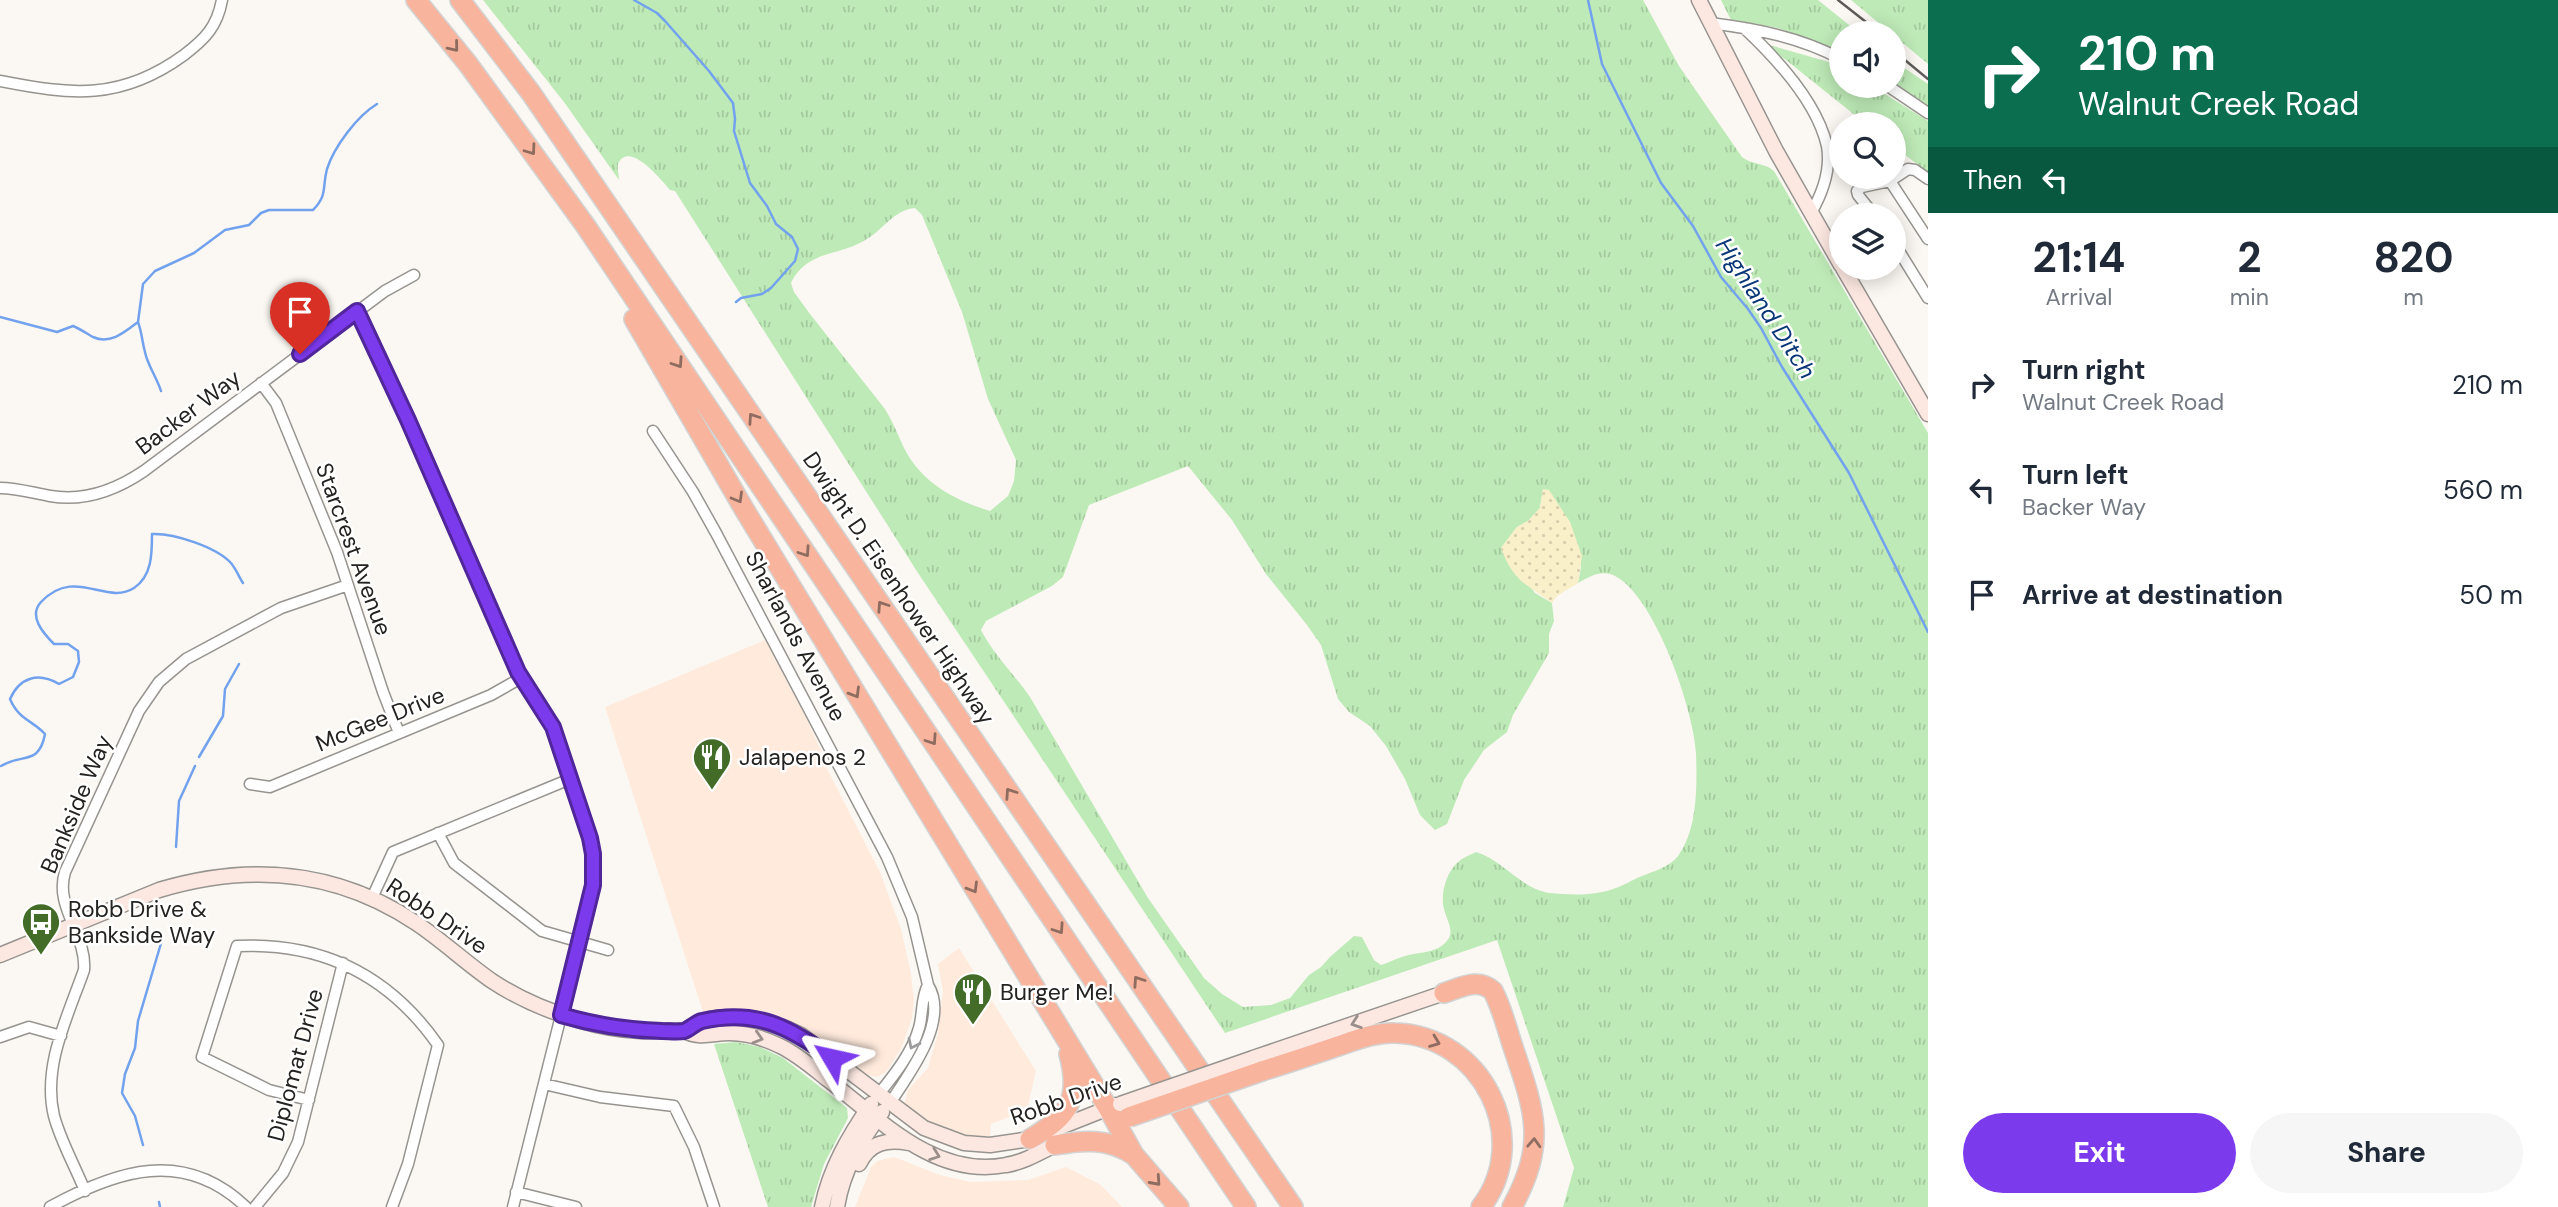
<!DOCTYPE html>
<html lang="en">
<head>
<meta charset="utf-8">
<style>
  body { margin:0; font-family:"DM Sans",sans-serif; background:#f6f6f7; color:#1f2937; height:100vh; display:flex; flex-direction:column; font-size:26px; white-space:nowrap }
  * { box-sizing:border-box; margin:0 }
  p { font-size:23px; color:#747a83 }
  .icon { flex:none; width:38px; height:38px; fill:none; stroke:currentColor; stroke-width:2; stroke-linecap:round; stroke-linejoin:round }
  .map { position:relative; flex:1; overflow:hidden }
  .side { display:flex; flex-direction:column; background:#fff; width:630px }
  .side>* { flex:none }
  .banner { background:#0b6e4f; color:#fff; overflow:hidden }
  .controls { position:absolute; left:1829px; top:21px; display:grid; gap:14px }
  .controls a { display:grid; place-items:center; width:77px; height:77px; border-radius:50%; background:#fff; box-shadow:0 4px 18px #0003; font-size:35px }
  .pin { position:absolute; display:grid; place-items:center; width:60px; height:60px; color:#fff; margin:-72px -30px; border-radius:50% 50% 50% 0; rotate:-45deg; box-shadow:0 0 7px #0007 }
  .pin .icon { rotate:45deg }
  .me { position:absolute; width:77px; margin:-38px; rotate:306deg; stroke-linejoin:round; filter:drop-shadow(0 0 5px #0008) }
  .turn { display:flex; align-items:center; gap:24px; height:147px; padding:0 35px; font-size:32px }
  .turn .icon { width:91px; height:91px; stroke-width:2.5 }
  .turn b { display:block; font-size:49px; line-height:60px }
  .then { display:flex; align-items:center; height:66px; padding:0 35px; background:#0003; gap:14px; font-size:26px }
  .eta { display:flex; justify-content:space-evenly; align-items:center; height:119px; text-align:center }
  .eta b { font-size:42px; font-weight:700; line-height:49px }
  .primary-button { display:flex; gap:14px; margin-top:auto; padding:14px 35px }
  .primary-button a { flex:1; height:80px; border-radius:42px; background:#7c3aed; color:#fff; font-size:28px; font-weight:700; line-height:80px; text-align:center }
  .primary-button a+a { background:#f6f6f7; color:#1f2937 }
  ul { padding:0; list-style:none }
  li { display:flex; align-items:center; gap:21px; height:105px; padding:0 35px }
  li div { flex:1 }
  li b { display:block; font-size:26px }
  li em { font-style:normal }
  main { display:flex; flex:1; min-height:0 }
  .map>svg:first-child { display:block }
</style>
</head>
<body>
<main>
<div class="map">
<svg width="1928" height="1207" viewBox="0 0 1928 1207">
  <defs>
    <pattern id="grass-tufts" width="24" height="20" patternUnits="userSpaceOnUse" patternTransform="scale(1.75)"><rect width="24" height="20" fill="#beeab7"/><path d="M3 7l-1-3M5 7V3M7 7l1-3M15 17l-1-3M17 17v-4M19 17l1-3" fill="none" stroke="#a3c89d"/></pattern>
    <pattern id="sand-dots" width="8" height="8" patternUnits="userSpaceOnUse" patternTransform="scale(1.75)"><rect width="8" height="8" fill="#f9efc9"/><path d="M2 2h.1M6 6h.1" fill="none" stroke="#d5cdac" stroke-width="1.8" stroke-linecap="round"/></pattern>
  </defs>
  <rect width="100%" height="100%" fill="#fbf8f3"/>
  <path fill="#ffeadc" d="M765 640 806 718 824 757 823 761 880 872 901 929 911 974 914 1001 912 1018 901 1049 886 1072 877 1077 867 1075 813 1034 780 1017 742 1010 703 1012 605 707Z
    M959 948 1036 1071 1027 1110 991 1124 990 1138 967 1137 924 1121 904 1104 908 1090 928 1068 938 1033 943 992 938 964Z
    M894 1157 940 1175 971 1182 1028 1180 1066 1167 1101 1185 1122 1207H855L871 1167 877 1161Z"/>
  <path fill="url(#grass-tufts)" fill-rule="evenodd" d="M483 0H1643L1679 66 1742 157C1752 165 1766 163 1774 171L1928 433V1207H1563L1574 1168 1497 940 1225 1033 918 573 675 191 670 190C663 182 629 139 618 164 617 168 619 176 619 180L564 102ZM915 208 922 215 962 312 988 399 1016 460 1014 481 1008 496 990 511C954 500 922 483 904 448 898 435 893 422 885 409L810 314 794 292 791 283C808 248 843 257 870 237 886 226 895 210 915 208ZM1188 466 1232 520 1266 574 1307 625 1321 645 1338 699 1349 712 1370 726 1386 746 1405 779 1420 815 1435 830 1447 824 1464 780 1484 750 1507 732 1513 715 1549 653V634L1554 621 1552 603 1535 593 1501 548 1517 527 1528 521 1540 508 1543 489 1570 522 1581 567 1578 583C1589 577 1600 570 1613 575 1654 593 1694 710 1696 753 1697 785 1698 829 1678 856 1670 867 1654 871 1642 876 1632 880 1623 886 1613 889 1594 896 1569 895 1550 893 1521 889 1503 860 1476 852 1470 855 1462 858 1457 863 1446 873 1440 895 1444 909 1447 922 1457 933 1444 944 1433 954 1415 952 1402 957 1395 959 1388 963 1381 965L1374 960 1362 937 1354 936 1330 957 1321 967 1309 975 1290 998 1271 1005 1243 1007 1222 994 1204 978 1148 898 1030 697C1014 674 994 655 981 630L986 621 1052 586 1063 577 1089 505Z
    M1721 0H1818L1859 33H1841V51L1778 28 1731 20Z
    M1851 0H1928V64Z
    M1762 43 1829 62 1841 68V86H1872L1928 121V173L1894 146V124H1866L1786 60Z
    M1894 61 1928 84V107L1894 84Z
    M736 1042 760 1047 783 1058 847 1108 848 1118 824 1164 811 1207H768L714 1044Z"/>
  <path fill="url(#sand-dots)" d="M1543 489 1549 490 1570 522 1582 556 1578 583 1557 596 1552 603C1525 583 1514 582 1501 548L1517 527 1528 521 1540 508Z"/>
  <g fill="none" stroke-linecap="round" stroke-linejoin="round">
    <path stroke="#72a2ed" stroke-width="2.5" d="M634 0 657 13 665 21 709 71 733 103 735 119 734 131 750 183 767 206 776 224 792 237 798 249 795 261 771 288 762 294 741 298 736 302
      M1588 0 1602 64 1661 183 1693 226 1721 277 1748 309 1761 328 1782 367 1849 473 1928 632
      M0 317 57 332 73 326C80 329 86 333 93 337 110 345 125 332 138 322L143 284 155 271 194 253 225 230 249 225 261 213 269 210H313C328 195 322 187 327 169 334 147 357 116 377 104
      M138 322C142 333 142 341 145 352 147 364 157 378 161 391
      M199 757 223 716 225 689 239 664
      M1 766C22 753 39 766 45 734 32 720 19 720 10 699 20 677 38 672 59 684L73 677 79 662 78 651 68 644H54C43 633 28 616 41 602 75 566 106 606 134 588 152 576 152 554 152 534 174 533 216 547 231 563 236 569 239 577 243 583
      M176 847 179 801 195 766
      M143 1145 135 1116 122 1093 125 1074 135 1048 138 1021 162 940
      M159 1202 160 1207"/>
    <g stroke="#979490" stroke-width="13">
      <path id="street" d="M1710 23C1757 29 1799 37 1841 59
        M1744 28C1775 57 1817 102 1827 146 1831 169 1822 194 1811 213
        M0 81C71 95 121 101 184 55 205 39 217 27 222 0
        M1888 86 1928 113
        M1890 181 1928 239
        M1874 215 1858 195 1857 191 1862 187 1890 181 1908 169 1915 170 1928 179
        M1894 243 1928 298
        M357 311 417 441 518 672 553 727 593 854 594 870 590 900 513 1207
        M261 383 276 403 337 552 383 692 399 733
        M653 431 693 492 716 533 887 857 912 917 928 985C950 1021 909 1074 890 1103
        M0 488C17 488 33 493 50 496 84 502 116 490 144 471L385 291 414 275
        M250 784 270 787 491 695 521 678
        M438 833 454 863 542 931 608 950
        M372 898 393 852 570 779
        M0 1037 29 1027 61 1036
        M544 1084 600 1097 674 1106 694 1147 714 1207
        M878 1095C894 1075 912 1053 919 1028 923 1015 921 997 928 985
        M309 1100 269 1090 202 1057 237 946C322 942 389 975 438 1045L408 1164 392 1207
        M85 1191C75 1166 61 1142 54 1116 42 1066 68 1016 84 970 87 935 54 907 65 872L139 711 159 682 186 659 281 608 348 585
        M516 1192 576 1207
        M50 1207C117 1170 184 1148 246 1207
        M255 1207 283 1173 298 1142 343 963"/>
    </g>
    <g stroke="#979490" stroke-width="17">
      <path id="secondary" d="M1699 0 1776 151 1841 265
        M1843 268 1928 414
        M0 955 159 890C249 863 337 870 416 923 443 941 466 963 492 981 519 999 548 1011 578 1020 598 1026 620 1030 640 1031 654 1032 669 1029 683 1031 688 1032 692 1035 698 1035 708 1036 719 1033 729 1033 747 1033 764 1038 780 1046 797 1054 812 1067 827 1079 879 1118 934 1179 1006 1165 1024 1162 1039 1153 1055 1145
        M685 1031C713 1006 772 1020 801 1035L924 1128 964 1143 990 1145 1030 1139 1116 1105
        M1253 1058 1444 993
        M859 1164C870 1142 887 1139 909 1143
        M822 1207C830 1168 849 1136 871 1104
        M837 1207C843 1170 860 1142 882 1112"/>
    </g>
    <g stroke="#d3d3d3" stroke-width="22">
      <path id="highway" d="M416 0 468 64 585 225 1246 1207
        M460 0 531 93 1293 1207
        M634 319 744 509 1108 1108 1134 1155 1179 1207
        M1444 993C1460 988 1478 977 1493 991 1502 1008 1507 1029 1513 1047 1535 1112 1547 1143 1512 1207
        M1262 1071C1287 1063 1312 1055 1338 1046 1356 1040 1375 1032 1395 1033 1481 1035 1534 1137 1481 1207
        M1030 1139C1069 1116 1081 1099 1069 1054
        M1055 1145C1085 1140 1108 1138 1134 1155"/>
    </g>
    <use href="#street" stroke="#fff" stroke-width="10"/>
    <use href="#secondary" stroke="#fde8e1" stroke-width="14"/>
    <use href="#highway" stroke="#f8b49c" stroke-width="19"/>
    <path stroke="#5e5c5a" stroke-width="2.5" d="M1838 0 1880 33
      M1894 51 1928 79"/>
    <g stroke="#979490" stroke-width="17" stroke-linecap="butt">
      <path id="secondary-bridge" d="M1120 1104 1253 1058"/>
    </g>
    <g stroke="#d3d3d3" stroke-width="22" stroke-linecap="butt">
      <path id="highway-bridge" d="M1129 1117 1262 1071"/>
    </g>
    <use href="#secondary-bridge" stroke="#fde8e1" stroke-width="14"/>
    <use href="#highway-bridge" stroke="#f8b49c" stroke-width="19"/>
  </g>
  <defs><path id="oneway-chevron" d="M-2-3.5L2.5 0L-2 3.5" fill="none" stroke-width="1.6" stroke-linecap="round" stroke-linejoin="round" transform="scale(1.75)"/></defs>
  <g stroke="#8e6c5f">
    <use href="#oneway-chevron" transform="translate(454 47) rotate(51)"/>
    <use href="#oneway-chevron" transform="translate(531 150) rotate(54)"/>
    <use href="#oneway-chevron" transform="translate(678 363) rotate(56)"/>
    <use href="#oneway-chevron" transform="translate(753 418) rotate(-124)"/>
    <use href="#oneway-chevron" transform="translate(738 498) rotate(60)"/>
    <use href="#oneway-chevron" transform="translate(805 552) rotate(56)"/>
    <use href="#oneway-chevron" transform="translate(882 606) rotate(-124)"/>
    <use href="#oneway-chevron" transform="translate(855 693) rotate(59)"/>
    <use href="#oneway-chevron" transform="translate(932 740) rotate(56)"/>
    <use href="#oneway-chevron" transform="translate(1010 793) rotate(-124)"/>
    <use href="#oneway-chevron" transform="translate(973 888) rotate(59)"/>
    <use href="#oneway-chevron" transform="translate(1059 929) rotate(56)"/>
    <use href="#oneway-chevron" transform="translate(1138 981) rotate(-124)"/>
    <use href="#oneway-chevron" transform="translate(1435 1042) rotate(21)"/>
    <use href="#oneway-chevron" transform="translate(1534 1143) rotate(-87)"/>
    <use href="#oneway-chevron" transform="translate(1156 1181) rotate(48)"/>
  </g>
  <g stroke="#9b8f8b">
    <use href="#oneway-chevron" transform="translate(1356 1023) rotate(161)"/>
    <use href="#oneway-chevron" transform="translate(758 1038) rotate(17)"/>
    <use href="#oneway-chevron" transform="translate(935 1155) rotate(20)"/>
  </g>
  <use stroke="#9c9c9c" href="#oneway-chevron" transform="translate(913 1044) rotate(116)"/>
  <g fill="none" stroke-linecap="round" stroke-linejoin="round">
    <g stroke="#51269a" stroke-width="18">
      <path id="route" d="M300 354 357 311 408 420 518 672 553 727 590 838 593 854V885L561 1015C595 1025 627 1030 662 1031 669 1031 677 1032 684 1031 690 1029 695 1023 702 1021 757 1009 790 1027 832 1058"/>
    </g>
    <use href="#route" stroke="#7c3aed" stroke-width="12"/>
  </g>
  <defs>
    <g id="restaurant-pin" transform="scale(2.0125)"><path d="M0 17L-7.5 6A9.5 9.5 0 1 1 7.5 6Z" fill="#436c28" stroke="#fff"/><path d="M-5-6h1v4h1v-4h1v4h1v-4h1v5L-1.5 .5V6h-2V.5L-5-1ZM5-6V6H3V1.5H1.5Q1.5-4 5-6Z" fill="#fff"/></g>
    <g id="bus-pin" transform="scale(2.0125)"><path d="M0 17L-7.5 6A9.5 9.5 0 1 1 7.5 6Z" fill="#436c28" stroke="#fff"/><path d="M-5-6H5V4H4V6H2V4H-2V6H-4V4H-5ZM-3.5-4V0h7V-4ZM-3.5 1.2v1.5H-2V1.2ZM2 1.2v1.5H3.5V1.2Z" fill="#fff"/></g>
  </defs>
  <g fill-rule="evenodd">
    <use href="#restaurant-pin" x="712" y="757"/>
    <use href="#bus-pin" x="41" y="922"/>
    <use href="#restaurant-pin" x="973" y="992"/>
  </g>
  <g text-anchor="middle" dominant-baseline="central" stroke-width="5" stroke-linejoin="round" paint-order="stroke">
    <g font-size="23" fill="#242322" stroke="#fff">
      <text transform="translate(188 412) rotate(-37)">Backer Way</text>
      <text transform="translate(354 549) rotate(70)">Starcrest Avenue</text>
      <text transform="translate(899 588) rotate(56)">Dwight D. Eisenhower Highway</text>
      <text transform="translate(796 636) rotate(62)">Sharlands Avenue</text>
      <text transform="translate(380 719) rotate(-22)">McGee Drive</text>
      <text transform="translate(76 804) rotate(-67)">Bankside Way</text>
      <text transform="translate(437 916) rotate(34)">Robb Drive</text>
      <text transform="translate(295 1065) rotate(-75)">Diplomat Drive</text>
      <text transform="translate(1066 1099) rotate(-19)">Robb Drive</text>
    </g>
    <g font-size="23" fill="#242322" stroke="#fff" text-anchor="start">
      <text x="739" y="757">Jalapenos 2</text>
      <text x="68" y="909">Robb Drive &amp;<tspan x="68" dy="26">Bankside Way</tspan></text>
      <text x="1000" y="992">Burger Me!</text>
    </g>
    <g font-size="24" font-style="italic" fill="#093677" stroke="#fff">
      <text transform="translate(1766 308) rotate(57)">Highland Ditch</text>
    </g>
  </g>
</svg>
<div class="controls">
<a><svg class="icon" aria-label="sound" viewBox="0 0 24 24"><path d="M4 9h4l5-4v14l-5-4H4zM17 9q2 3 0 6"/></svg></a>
<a><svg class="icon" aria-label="search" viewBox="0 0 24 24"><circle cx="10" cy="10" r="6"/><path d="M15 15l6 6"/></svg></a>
<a><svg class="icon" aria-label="layers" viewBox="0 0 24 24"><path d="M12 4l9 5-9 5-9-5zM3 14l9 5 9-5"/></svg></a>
</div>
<div class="pin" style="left:300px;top:354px;background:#d93025"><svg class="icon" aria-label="arrive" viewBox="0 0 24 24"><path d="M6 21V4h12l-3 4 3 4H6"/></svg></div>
<svg class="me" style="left:832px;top:1058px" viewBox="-20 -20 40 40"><path d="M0-17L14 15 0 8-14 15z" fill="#7c3aed" stroke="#fff" stroke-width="4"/></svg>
</div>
<section class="side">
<div class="banner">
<div class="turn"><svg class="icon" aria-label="right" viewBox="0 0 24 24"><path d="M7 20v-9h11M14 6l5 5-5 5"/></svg><div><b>210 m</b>Walnut Creek Road</div></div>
<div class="then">Then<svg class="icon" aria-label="left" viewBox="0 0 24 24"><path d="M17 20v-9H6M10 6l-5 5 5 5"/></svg></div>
</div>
<div class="eta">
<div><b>21:14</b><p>Arrival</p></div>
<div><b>2</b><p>min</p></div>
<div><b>820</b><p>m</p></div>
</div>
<ul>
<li><svg class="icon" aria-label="right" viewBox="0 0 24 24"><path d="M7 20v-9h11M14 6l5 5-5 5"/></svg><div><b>Turn right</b><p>Walnut Creek Road</p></div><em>210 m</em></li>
<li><svg class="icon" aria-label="left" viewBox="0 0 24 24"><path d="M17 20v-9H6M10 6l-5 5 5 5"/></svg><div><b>Turn left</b><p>Backer Way</p></div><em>560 m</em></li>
<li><svg class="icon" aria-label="arrive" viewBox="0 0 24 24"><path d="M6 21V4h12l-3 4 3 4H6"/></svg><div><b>Arrive at destination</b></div><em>50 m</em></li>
</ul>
<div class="primary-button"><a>Exit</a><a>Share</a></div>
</section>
</main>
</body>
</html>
